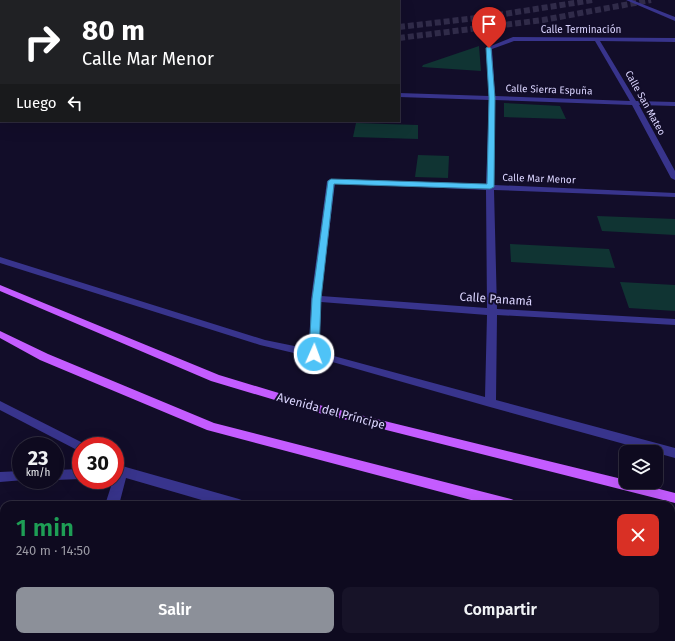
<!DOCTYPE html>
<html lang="es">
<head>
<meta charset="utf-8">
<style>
  body { margin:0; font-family:"Fira Sans",sans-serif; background:#171328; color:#f1f3f6; height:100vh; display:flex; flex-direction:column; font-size:15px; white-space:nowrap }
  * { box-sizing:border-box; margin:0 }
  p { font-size:13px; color:#9b9aa4 }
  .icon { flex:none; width:22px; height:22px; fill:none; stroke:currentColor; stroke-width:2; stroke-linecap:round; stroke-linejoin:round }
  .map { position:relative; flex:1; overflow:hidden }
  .side { position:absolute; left:0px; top:501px; width:675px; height:140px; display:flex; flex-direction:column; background:#0e0a1f; border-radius:12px 12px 0 0; box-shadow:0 4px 16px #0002,0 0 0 1px #2e2b3d }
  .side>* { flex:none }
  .hud { position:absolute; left:0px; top:0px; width:400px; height:122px; box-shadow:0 4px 16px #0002,0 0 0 1px #2e2b3d; background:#202124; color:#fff; overflow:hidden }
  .fabs { position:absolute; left:619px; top:445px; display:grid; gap:8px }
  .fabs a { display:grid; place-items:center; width:44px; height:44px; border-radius:8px; background:#0e0a1f; box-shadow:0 4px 16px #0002,0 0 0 1px #2e2b3d; font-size:20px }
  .speed { position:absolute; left:12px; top:437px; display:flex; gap:8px; font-size:20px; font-weight:700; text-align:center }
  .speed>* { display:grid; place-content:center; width:52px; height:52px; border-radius:50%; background:#0e0a1f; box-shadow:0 4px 16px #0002,0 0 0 1px #2e2b3d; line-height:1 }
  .speed small { font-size:10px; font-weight:400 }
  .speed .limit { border:6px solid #d22; background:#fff; color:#111 }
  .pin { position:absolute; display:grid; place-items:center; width:34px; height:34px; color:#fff; margin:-41px -17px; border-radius:50% 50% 50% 0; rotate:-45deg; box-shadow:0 0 4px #0007 }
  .pin .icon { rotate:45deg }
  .me { position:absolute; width:44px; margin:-22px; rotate:2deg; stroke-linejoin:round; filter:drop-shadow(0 0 3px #0008) }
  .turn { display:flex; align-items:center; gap:14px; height:84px; padding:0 16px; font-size:18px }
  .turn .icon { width:52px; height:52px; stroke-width:2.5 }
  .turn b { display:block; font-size:28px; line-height:34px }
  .then { display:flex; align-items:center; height:38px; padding:0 16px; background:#0003; gap:8px; font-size:15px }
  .round { display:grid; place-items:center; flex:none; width:42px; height:42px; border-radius:8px; background:#171328 }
  .overview { display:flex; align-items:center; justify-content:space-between; height:68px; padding:0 16px }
  h1 { font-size:24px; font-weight:600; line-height:30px; color:#1e9e55 }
  .cta { display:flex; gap:8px; margin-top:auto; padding:8px 16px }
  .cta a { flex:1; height:46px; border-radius:8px; background:#8c9099; color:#fff; font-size:16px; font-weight:600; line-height:46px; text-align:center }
  .cta a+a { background:#171328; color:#f1f3f6 }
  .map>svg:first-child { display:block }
</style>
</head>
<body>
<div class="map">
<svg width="675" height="641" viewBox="0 0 675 641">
  <rect width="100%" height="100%" fill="#120d29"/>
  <path fill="#103433" d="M479 46 481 71 422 67 423 65Z
    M504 103 560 106 566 119 504 117Z
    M356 123 418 125V139L353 137Z
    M418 155 449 156 448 178 415 177Z
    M597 216 675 219V235L602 231Z
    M510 244 609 249 615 268 511 262Z
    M620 282 675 285V311L629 308Z"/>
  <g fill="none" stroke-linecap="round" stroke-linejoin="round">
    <path stroke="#302b49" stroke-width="6" stroke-dasharray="6 3" stroke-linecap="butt" d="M399 27 485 17 593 0
      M399 38 543 20 651 0"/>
    <path fill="#38348c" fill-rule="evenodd" d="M626 0H632L675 17V21Z
      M0 34H1V38H0Z
      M513 37 675 38V42L600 41 636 101 675 102V106L639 105 675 171V180L671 178 632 105 495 100 494 185 675 193V197L494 190 497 309 675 319V325L497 315 496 400 675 448V458L490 407 336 363 260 345 0 263V257L265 340 309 349 311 299 327 181 331 179 486 185 489 100 399 97V93L489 96 486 48ZM514 41H595L630 101 495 96 492 49ZM335 183 486 190 487 308 321 296ZM321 302 487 315 485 397 319 352Z
      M0 401 85 444 87 446H81V452L77 450 0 410Z
      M115 464 239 499 244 501 246 505H219L126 478 119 505H105L113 480H115Z
      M81 469V479L55 480V470Z
      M21 471V480H24L0 482V472Z
      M671 616 675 617V631L671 630Z
      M76 637H92L91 641H75Z
      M638 637H654L653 641H637Z"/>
    <path fill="#c45cff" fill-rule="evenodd" d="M0 285 219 375 315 404 626 480V482H632L675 493V503L315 412 211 381 0 291Z
      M0 331 48 354 214 423 511 499 516 501 518 505H490L207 430 40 360 0 338Z
      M671 541 675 542V554L671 553Z"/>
  </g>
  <path fill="#4fc3f7" stroke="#337fa1" d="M489 46 491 48 495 98 494 187 490 189 334 184 321 299 319 354 318 356H311L309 354 312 299 328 181 331 179 487 184 489 98 486 48Z"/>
  <g text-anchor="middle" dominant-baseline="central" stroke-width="4" stroke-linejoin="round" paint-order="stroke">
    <g font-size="10" fill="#dbd5ff" stroke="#120d29">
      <text x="581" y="30">Calle Terminación</text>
      <text transform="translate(549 90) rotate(2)">Calle Sierra Espuña</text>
      <text transform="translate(645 103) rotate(61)">Calle San Mateo</text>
      <text transform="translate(539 179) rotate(2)">Calle Mar Menor</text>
    </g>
    <g font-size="12" fill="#dbd5ff" stroke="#120d29">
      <text transform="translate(496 299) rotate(4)">Calle Panamá</text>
      <text transform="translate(331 411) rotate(15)">Avenida del Príncipe</text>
    </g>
  </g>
</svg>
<div class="fabs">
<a><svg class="icon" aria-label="layers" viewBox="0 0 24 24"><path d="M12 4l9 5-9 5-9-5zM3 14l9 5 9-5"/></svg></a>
</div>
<div class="speed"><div>23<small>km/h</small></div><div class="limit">30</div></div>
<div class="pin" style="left:489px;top:48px;background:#d93025"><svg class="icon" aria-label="arrive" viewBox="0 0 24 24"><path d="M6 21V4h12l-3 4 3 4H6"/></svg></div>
<svg class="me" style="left:314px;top:354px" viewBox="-20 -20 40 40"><circle r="17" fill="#4fc3f7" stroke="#fff" stroke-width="3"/><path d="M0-11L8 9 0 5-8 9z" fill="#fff"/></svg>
<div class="hud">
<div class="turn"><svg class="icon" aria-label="right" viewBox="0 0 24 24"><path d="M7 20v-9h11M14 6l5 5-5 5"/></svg><div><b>80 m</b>Calle Mar Menor</div></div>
<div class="then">Luego<svg class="icon" aria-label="left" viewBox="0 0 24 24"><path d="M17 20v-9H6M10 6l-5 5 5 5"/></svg></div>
</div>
<section class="side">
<div class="overview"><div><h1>1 min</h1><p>240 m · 14:50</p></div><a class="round" style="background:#d93025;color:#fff"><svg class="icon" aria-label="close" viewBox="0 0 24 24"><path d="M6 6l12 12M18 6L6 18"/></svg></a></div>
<div class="cta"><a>Salir</a><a>Compartir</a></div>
</section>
</div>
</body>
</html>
